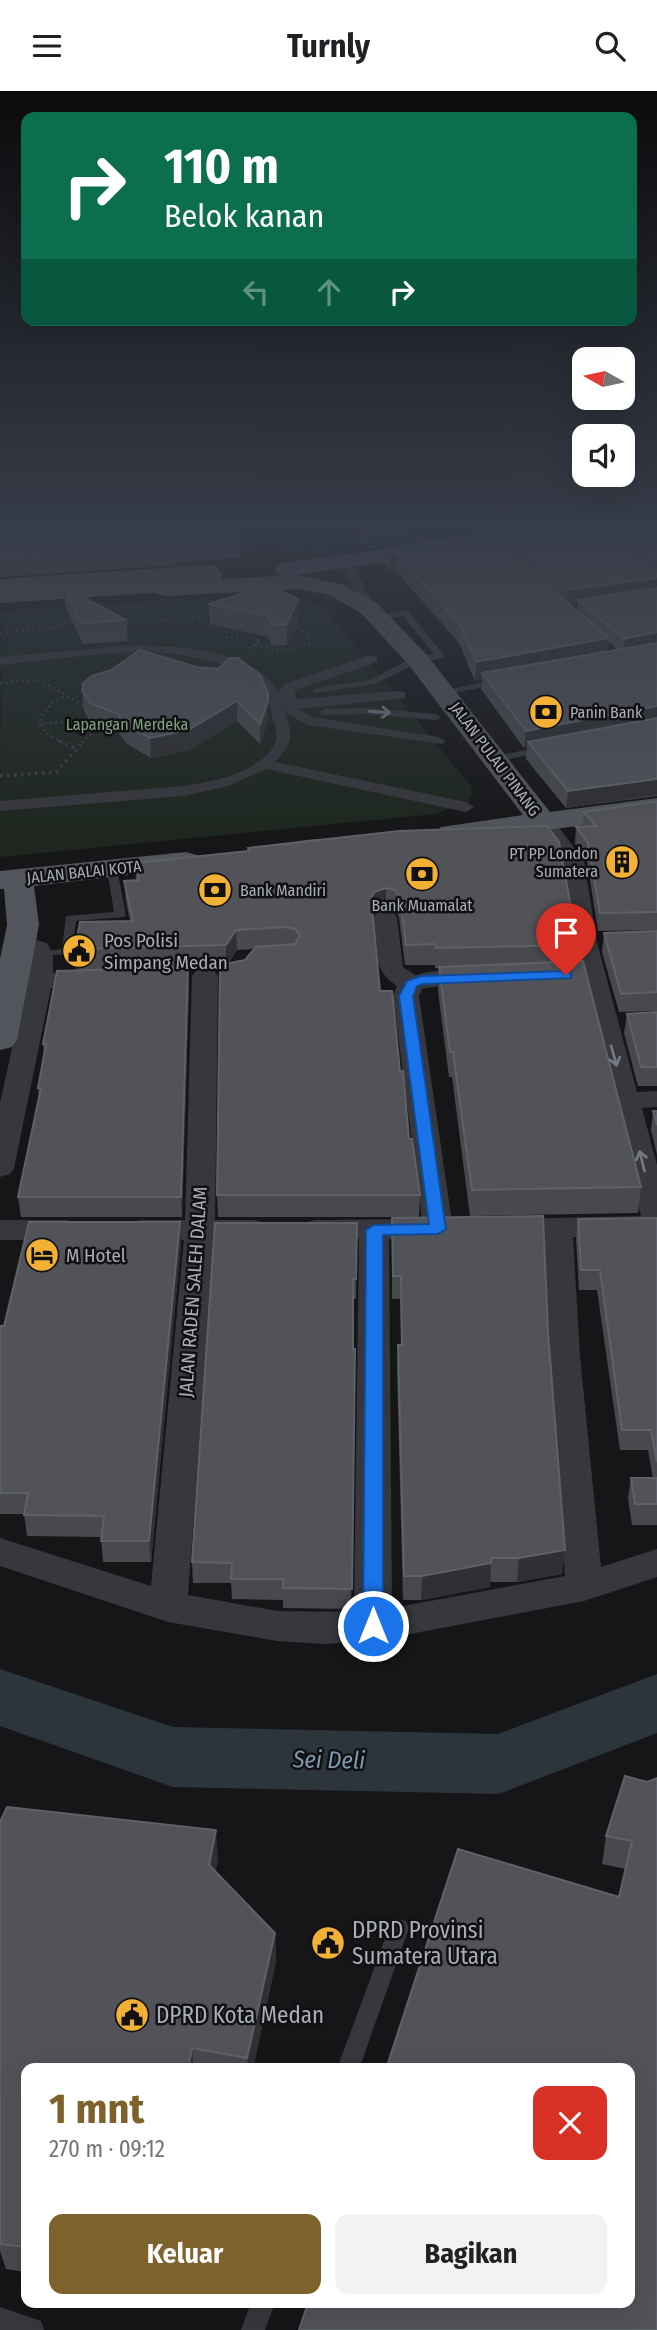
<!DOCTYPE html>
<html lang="id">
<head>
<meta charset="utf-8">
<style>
  body { margin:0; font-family:"Fira Sans Condensed",sans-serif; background:#f2f2f2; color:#202124; height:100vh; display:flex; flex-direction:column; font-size:26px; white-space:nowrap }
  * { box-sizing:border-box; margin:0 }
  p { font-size:23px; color:#757577 }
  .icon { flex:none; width:38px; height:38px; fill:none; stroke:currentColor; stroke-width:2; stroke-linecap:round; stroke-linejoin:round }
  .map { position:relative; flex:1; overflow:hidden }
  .sheet { position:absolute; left:21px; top:1972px; width:614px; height:245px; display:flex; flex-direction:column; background:#fff; border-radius:14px; box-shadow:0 7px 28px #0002 }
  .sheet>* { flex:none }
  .top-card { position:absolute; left:21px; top:21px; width:616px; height:214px; border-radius:14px; box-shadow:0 7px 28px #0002; background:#0b6e4f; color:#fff; overflow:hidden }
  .needle { width:46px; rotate:279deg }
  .fabs { position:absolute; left:572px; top:256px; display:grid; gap:14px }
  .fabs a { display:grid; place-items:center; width:63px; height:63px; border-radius:14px; background:#fff; box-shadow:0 7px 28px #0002; font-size:35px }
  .pin { position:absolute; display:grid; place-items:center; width:60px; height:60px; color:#fff; margin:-72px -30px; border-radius:50% 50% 50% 0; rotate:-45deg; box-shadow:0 0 7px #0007 }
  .pin .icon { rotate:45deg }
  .me { position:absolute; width:77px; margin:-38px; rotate:0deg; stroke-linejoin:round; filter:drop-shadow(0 0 5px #0008) }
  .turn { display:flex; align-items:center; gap:24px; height:147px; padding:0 28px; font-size:32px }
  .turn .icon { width:91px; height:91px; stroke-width:2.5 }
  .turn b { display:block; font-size:49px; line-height:60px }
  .lanes { display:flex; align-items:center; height:66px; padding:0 28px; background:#0003; justify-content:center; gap:35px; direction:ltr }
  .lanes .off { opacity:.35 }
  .round { display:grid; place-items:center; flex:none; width:74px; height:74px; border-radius:14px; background:#f2f2f2 }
  .overview { display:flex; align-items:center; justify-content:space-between; height:119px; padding:0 28px }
  h1 { font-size:42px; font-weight:700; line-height:52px; color:#7e622b }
  .cta { display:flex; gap:14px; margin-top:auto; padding:14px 28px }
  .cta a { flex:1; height:80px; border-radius:14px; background:#7e622b; color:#fff; font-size:28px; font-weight:700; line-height:80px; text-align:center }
  .cta a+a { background:#f2f2f2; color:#202124 }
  header { display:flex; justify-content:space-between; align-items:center; height:91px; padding:0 28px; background:#fff; font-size:32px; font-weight:700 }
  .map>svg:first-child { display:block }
</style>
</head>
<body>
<header><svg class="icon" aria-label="menu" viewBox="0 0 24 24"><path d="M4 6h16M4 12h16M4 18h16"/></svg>Turnly<svg class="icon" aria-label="search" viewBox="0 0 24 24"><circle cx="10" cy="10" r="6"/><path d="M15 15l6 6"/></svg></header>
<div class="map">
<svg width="657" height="2239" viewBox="0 0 657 2239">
  <rect width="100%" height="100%" fill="#161618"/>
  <path fill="#1e261f" d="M280 504 307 508 325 518 471 695 472 705 467 712 435 723 0 766 1 520Z"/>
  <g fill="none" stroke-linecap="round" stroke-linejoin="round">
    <path fill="#2c353c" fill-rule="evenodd" d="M0 1578 173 1636 498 1643 657 1583V1642L499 1703 173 1696 0 1635Z"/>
    <path stroke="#3d3f44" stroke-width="2.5" stroke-dasharray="2 3.5" stroke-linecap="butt" d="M121 533 213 525
      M0 542 56 537 65 532 78 531
      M220 547 251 545 261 549 248 558
      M255 554 278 559 309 554V543L295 536
      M0 592 39 589 86 616
      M39 633 94 628
      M63 652 45 641 40 628 52 612 66 604
      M82 652 101 632"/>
    <path stroke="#3d3f44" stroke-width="3.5" stroke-dasharray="2.5 4.5" stroke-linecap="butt" d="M59 650 77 658
      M0 685 56 681 84 650"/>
    <path fill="#37383d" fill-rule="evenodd" d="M405 519 408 520 443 563V567L422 570 375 593 314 602 312 600 317 597 370 589 414 566 434 563 403 525 377 529 373 526Z
      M497 588 500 589V593L443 604 438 601Z
      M365 617 436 623 441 626 436 629 365 623 325 624 320 621 325 618Z
      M545 655 550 658 548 660 495 671 490 668 495 665Z
      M112 775 117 778 126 824 124 826 76 830 72 863 37 865V861L62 858 66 825 114 821 107 778Z
      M399 1828 406 1830 409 1837 359 1978H337L389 1837 392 1830Z
      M251 2212H275L265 2239H241Z
      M0 2216 41 2230 44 2239H0Z"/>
    <path fill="#37383d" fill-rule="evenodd" d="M346 467 352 471 375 517 374 520H364L363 517 340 471Z
      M123 555C170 554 250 556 279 601L285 593 367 565H377V571L295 599 296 608 400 600 405 601V607L299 618 312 626 438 646 445 650 443 653 308 634 288 623 284 615C291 643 297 649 275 671L466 711 474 716 466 721 266 678 228 695 184 705 0 720V710L184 695C214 690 256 683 274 655 279 646 276 637 273 629 271 620 270 611 266 603 257 582 223 573 202 568 137 553 65 568 0 574V566Z"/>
    <path fill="#37383d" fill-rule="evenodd" d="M544 725 552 727 584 770 597 851 637 1001 657 1000V1016L642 1017 657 1074V1144L573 1146 580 1265 601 1476 657 1458V1486L584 1510 373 1550 325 1553 277 1550 168 1531 0 1475V1447L151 1495 184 1149H140L129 1146 125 1139 129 1132 140 1129H185L192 885 196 880 205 877 214 880 218 885 215 1129H255L266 1132 270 1139 266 1146 255 1149H214L188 1504 277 1520 354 1521 359 1148 315 1149 304 1146 300 1139 304 1132 315 1129 422 1128 393 905 397 895C371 878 376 856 373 827L376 822 385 820 394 822 397 827 403 876 415 884C437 878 467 876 489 882L493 887 489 892C467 898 444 892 422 898L419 905 453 1138 449 1145 438 1148H389L392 1517 565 1485 548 1265 543 1147 504 1148 493 1145 489 1138 493 1131 504 1128 641 1125 583 892 538 890 534 885 538 880 579 877 560 770 533 732 536 727Z
      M20 845 47 852 53 863V882L97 879 106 882 110 887 106 892 51 897 14 1077 10 1083 0 1086V1012L27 890 29 863 11 857 8 852 11 847Z
      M0 1129H66L77 1132 81 1139 77 1146 66 1149H0Z"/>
    <path fill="#53555c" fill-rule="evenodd" d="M585 432H646L643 437 635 438 286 485 278 483 275 478 278 473 286 471Z
      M299 484 344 494 377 512 426 563 550 721 657 707V725L451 751 441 748 436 742 441 736 523 724 408 573 361 522 329 504 299 498 166 505 158 503 154 498 158 493 166 491Z
      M186 761 197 764 201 770 197 776 34 795 39 834 17 949 12 956 0 959V868L7 834 4 798H0V780Z"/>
    <path stroke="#4a4c52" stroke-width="3.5" stroke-dasharray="5 4.5" stroke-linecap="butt" d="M216 442 352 432
      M220 455 377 443"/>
    <path stroke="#3d3f44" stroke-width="2.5" stroke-dasharray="2 3.5" stroke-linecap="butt" d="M247 471 244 464 328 457 309 432"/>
    <path stroke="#53555c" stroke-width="24" d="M0 500 210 486"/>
  </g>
  <path fill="#47494d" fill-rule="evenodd" d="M0 432 262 434 234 436 239 448 240 467 177 471V474L0 486Z
    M359 432H549V434L370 457 359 447Z
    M603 432H657V705L566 717 526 668 527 656 524 657 481 598 482 588 475 590 459 552 395 479 391 480 386 474V457H502L503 444 602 443ZM578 513 577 521 569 514ZM609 551 615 557 618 559 608 561Z
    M63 495 126 529 128 550 83 553 65 516Z
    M298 508 299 528 287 554 272 555 268 546 210 533 209 513Z
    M196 576 268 630 260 653 237 630 189 659 151 667 127 653 119 642 91 632 84 620 82 600Z
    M657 710V839L598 840 587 770 575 753 576 736H583L584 721Z
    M314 748 578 854 576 871 641 1096 638 1122 470 1125 452 986H449L438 900 439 877H435V874H405L399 826 395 819 386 817 374 821 372 823 380 900 400 980 409 1048 420 1104 419 1126H218L217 1104 220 875 77 879 75 858 130 830 126 810 124 790 136 789 135 772 248 760V757ZM254 858 245 869 228 873 237 859Z
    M657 840V920L619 921 602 861 604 842Z
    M189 896 182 1126H21L18 1106 39 1007 38 997 44 965 43 953Z
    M657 921V995H638L624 942 627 923Z
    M653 1020H657V1064L651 1039Z
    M392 1127 548 1241 562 1483 517 1491H490V1496L421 1509H403L397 1278 398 1254H401L400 1208H392Z
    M657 1127V1434H632L628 1407 631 1387H653L648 1359H620L597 1199H579L576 1148 578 1128Z
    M357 1132 356 1208H353V1258H355L351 1518 283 1517V1509L232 1508 231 1492H193L192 1471Z
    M181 1152 151 1471H103L101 1446 27 1445 24 1423H0V1239L4 1235Z
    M647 1691 619 1806 626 1778 602 1773 606 1745Z
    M0 1731 218 1768 215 1781 275 1842 276 1870 253 1978H26V2181L6 2178 0 2160Z"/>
  <path fill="#2f3033" d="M226 432H262V434L226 437Z
    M440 432H549V434L370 457V441Z
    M396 462 395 479 391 480V463Z
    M657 487V501L578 509V513L567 514 568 499Z
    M298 508 299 528 287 554V533Z
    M657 541 656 556 623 563 624 548Z
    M609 547 607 565 482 582V588L475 590 476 571Z
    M268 602V630L260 653V633Z
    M237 610V630L189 659 151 667 150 647Z
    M657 615V627L528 651 527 656 524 657 526 640Z
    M657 688V704L566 717 568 700Z
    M386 797V817L374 821 370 827 371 807 374 801Z
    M236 839 237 859 226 874V854Z
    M188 876 189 896 182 1126 181 1106Z
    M180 1131 181 1152 151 1471 149 1450Z
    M565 1459 562 1483 517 1491 519 1467Z
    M491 1472 490 1496 421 1509 422 1485Z
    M216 1739 218 1768 211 1803 209 1774Z
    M275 1842 276 1870 253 1978H248L247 1967Z
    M192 1957 194 1978H188Z"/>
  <path fill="#525359" stroke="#5f6168" stroke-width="2" d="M0 432H232L239 448 175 453 176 455 0 467Z
    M361 432H440L370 441Z
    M605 432H657V468Z
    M587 433 657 480V487L568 499 503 444Z
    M487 444 609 547 476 571 460 534 396 462 391 463 386 457Z
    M63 495 126 529 81 532Z
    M657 497V541L624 548 578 509Z
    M256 498 278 499 298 508 287 533 272 534 268 525 209 513Z
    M657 552V615L526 640 482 582Z
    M140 559 196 576 218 578 230 567H238L260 584 268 602V610L260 633 237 610 188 639 150 647 125 634 118 623 90 612 82 600 83 592 92 585 111 579Z
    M657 627V688L568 700 528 651Z
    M657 710V821L600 822 588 752 576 736 596 735 584 721Z
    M547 735 559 751 578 854 436 857 435 853 406 854 400 806 395 799 386 797 374 801 371 807 380 900H392L400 980H403L409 1048H412L420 1104H217L220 874 245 869 256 856 295 853 300 844 295 838 286 836 236 839 226 854 75 858 80 831 133 830 124 790 139 789 135 772 249 760 248 757 399 740Z
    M657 840V901L621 903 604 842Z
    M583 870 641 1096 472 1099 453 961H450L439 876Z
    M188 876 181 1106H18L41 997H38L46 953H43L57 880Z
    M657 921V976H641L627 923Z
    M653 1020H657V1034Z
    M543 1125 548 1241 565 1459 519 1467H491V1472L422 1485H404L398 1254H402L401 1185H393L392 1127Z
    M657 1127V1371L651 1339H622L600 1179H581L578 1128Z
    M29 1131H180L149 1450H101L104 1425 24 1424 28 1402H0V1239L1 1235H4Z
    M215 1132H357L356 1188H353V1258H355L352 1498 283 1497V1488H231L232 1472 192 1471Z
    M631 1387H657V1413H635Z
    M625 1685 647 1691 657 1687V2239H299L308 2212H630V1978H386L458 1758 619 1806 632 1750 606 1745Z
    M7 1716 216 1739 209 1774 275 1842 247 1967 192 1957 188 1978H26V2156L0 2153V1731Z"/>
  <defs><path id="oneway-shaft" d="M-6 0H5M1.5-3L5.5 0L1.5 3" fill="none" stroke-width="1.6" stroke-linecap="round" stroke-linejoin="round" transform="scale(1.75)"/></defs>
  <g stroke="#757881">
    <use href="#oneway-shaft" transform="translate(380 621) rotate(4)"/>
    <use href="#oneway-shaft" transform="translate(614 965) rotate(74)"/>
    <use href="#oneway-shaft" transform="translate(642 1070) rotate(-104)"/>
  </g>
  <linearGradient id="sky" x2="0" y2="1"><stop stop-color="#0c0c0d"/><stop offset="0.58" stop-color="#363c48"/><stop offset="1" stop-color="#363c48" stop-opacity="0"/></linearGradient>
  <rect width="657" height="746" fill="url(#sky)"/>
  <path fill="#1a73e8" stroke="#114b97" stroke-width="2" d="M566 880 571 882V887L423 893 417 895 413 905 446 1138 438 1143 383 1144V1535L380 1541 373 1543 366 1541 363 1535 366 1139 374 1134 429 1133 399 905 407 890 421 885Z"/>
  <defs>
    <g id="bank-disc" transform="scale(1.75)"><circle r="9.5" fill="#f2b134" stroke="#111113"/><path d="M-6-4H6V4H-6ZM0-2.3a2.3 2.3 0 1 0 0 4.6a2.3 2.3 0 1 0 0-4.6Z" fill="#111"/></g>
    <g id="building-disc" transform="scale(1.75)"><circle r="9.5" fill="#f2b134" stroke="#111113"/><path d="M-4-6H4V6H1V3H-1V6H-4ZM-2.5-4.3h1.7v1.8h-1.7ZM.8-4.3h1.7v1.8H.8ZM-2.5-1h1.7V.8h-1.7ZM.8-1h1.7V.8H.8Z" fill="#111"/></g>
    <g id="civic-disc" transform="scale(1.75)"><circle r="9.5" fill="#f2b134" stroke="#111113"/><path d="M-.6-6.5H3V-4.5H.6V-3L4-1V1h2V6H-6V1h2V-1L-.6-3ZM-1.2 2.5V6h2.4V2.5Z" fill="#111"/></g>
    <g id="hotel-disc" transform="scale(1.75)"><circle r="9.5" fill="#f2b134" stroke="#111113"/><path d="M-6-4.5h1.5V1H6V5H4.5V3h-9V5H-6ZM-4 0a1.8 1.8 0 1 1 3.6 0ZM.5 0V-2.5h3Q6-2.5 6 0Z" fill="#111"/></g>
  </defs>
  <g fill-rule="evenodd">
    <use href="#bank-disc" x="546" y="621"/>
    <use href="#building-disc" x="622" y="771"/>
    <use href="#bank-disc" x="422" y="783"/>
    <use href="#bank-disc" x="215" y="799"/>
    <use href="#civic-disc" x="79" y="860"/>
    <use href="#hotel-disc" x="42" y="1164"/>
    <use href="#civic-disc" x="328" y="1852"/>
    <use href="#civic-disc" x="132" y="1924"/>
  </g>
  <g text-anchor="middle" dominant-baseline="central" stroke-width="5" stroke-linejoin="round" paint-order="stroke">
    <g font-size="16" fill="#a8adb8" stroke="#111113" text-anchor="start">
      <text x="570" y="621">Panin Bank</text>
      <text x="598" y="762" text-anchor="end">PT PP London<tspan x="598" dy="18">Sumatera</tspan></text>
      <text x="240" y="799">Bank Mandiri</text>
      <text x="422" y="814" text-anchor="middle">Bank Muamalat</text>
    </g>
    <g font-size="16" fill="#7fa381" stroke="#111113">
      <text x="127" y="633">Lapangan Merdeka</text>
    </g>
    <g font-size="16" fill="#a8adb8" stroke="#111113">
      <text transform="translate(495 668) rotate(53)">JALAN PULAU PINANG</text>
      <text transform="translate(84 781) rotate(-6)">JALAN BALAI KOTA</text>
    </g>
    <g font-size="19" fill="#a8adb8" stroke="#111113" text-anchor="start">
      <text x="104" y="849">Pos Polisi<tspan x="104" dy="22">Simpang Medan</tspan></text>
      <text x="66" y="1164">M Hotel</text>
    </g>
    <g font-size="19" fill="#a8adb8" stroke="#111113">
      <text transform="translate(193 1201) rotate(-86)">JALAN RADEN SALEH DALAM</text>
    </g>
    <g font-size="23" fill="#a8adb8" stroke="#111113" text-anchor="start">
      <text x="352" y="1839">DPRD Provinsi<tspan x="352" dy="26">Sumatera Utara</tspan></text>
      <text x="156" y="1924">DPRD Kota Medan</text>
    </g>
    <g font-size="24" font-style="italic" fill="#7f9bb3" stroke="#111113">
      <text transform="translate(329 1669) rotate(1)">Sei Deli</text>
    </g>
  </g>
</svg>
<div class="fabs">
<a><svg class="needle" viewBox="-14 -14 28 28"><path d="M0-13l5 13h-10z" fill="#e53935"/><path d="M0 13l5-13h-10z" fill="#757577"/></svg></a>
<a><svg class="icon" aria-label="sound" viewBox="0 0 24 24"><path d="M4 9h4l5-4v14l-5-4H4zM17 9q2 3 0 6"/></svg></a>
</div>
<div class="pin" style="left:566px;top:884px;background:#d93025"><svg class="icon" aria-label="arrive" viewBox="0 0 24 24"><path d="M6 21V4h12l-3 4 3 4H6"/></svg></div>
<svg class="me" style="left:373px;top:1535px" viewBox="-20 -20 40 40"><circle r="17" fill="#1a73e8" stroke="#fff" stroke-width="3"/><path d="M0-11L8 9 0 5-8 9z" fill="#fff"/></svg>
<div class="top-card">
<div class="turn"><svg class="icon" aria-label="right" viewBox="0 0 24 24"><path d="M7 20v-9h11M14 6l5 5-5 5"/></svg><div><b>110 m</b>Belok kanan</div></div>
<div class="lanes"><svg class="icon off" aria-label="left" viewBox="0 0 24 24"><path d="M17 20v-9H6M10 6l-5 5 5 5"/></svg><svg class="icon off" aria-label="ahead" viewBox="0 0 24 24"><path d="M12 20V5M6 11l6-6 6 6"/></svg><svg class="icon" aria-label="right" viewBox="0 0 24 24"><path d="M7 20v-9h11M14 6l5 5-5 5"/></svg></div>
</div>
<section class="sheet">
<div class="overview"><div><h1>1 mnt</h1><p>270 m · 09:12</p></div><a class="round" style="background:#d93025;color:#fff"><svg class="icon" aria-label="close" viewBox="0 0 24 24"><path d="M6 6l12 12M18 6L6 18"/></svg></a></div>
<div class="cta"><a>Keluar</a><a>Bagikan</a></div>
</section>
</div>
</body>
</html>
